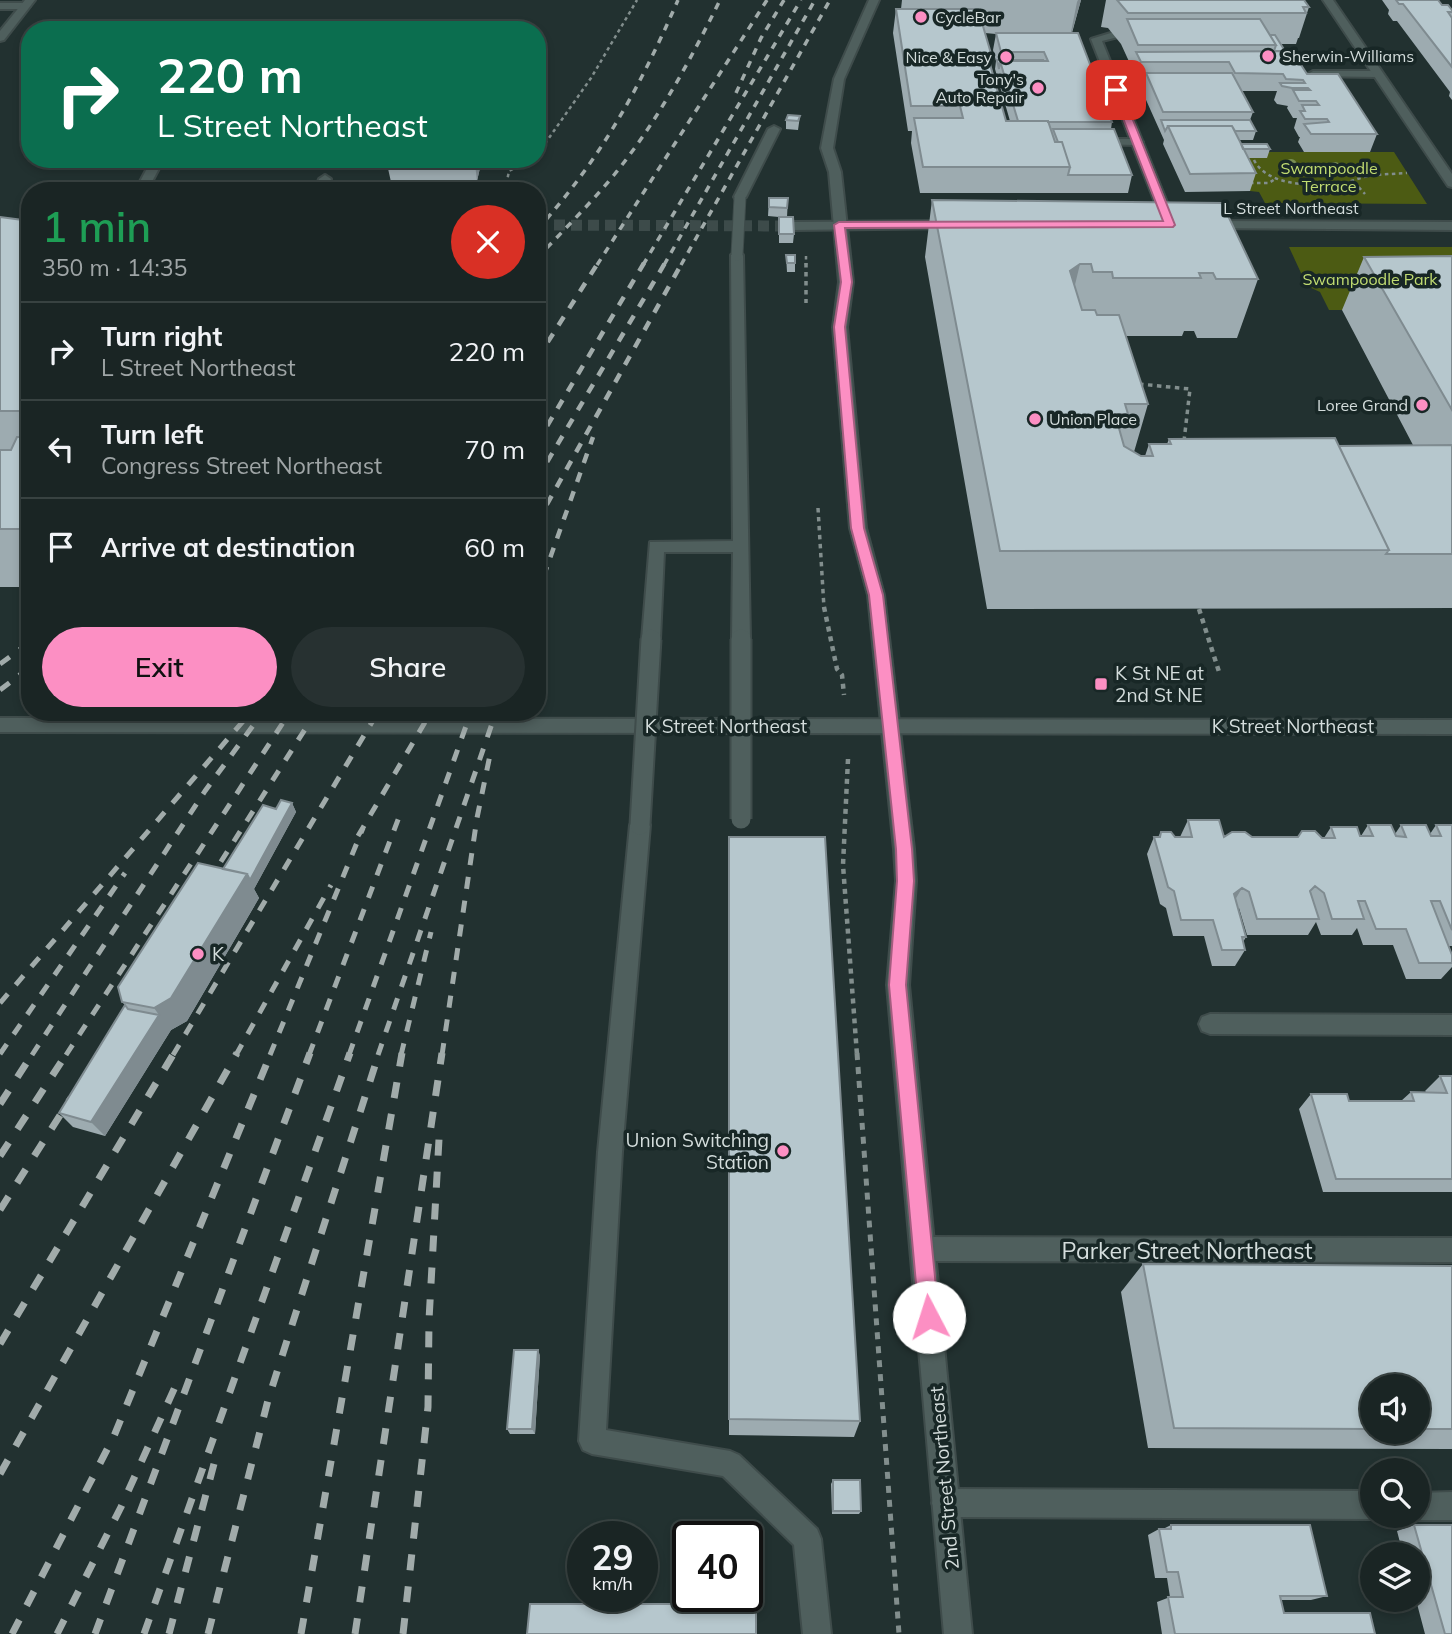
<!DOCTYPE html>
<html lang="en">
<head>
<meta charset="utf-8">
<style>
  body { margin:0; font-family:Mulish,sans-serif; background:#273131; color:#f1f3f6; height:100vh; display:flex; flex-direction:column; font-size:26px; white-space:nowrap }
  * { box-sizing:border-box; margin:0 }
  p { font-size:23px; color:#9fa5a6 }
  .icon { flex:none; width:38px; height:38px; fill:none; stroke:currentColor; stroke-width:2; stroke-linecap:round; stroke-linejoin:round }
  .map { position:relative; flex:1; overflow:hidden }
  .details { position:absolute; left:21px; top:182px; width:525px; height:539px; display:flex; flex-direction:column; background:#1a2524; border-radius:28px; box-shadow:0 4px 10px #0003,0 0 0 2px #384241 }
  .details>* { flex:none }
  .hud { position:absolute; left:21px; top:21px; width:525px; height:147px; border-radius:28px; box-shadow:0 4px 10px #0003,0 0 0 2px #384241; background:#0b6e4f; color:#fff; overflow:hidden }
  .controls { position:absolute; left:1360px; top:1374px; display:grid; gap:14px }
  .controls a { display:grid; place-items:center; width:70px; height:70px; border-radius:50%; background:#1a2524; box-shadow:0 4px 10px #0003,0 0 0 2px #384241; font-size:35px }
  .speed { position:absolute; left:567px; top:1521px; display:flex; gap:14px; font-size:35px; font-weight:700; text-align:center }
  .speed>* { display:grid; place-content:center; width:91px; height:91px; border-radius:50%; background:#1a2524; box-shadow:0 4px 10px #0003,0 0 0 2px #384241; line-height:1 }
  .speed small { font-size:18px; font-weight:400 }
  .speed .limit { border:4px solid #111; border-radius:10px; background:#fff; color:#111 }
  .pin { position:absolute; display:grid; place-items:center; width:60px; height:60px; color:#fff; margin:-30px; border-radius:14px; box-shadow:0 4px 10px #0006 }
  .me { position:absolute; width:77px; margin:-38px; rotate:355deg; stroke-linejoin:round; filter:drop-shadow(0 0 5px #0008) }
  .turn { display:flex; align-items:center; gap:24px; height:147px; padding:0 21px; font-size:32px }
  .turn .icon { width:91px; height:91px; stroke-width:2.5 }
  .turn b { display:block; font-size:49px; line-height:60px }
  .round { display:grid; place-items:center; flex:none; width:74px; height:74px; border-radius:37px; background:#273131 }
  .summary { display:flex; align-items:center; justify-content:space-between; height:119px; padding:0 21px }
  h1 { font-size:42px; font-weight:600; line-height:52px; color:#1e9e55 }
  .cta { display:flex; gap:14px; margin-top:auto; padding:14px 21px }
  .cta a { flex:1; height:80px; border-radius:42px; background:#fc8fc3; color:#111; font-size:28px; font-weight:600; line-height:80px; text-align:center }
  .cta a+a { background:#273131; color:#f1f3f6 }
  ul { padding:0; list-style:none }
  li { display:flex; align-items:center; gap:21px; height:98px; padding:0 21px; border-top:2px solid #384241 }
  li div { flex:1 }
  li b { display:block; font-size:26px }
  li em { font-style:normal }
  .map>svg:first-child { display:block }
</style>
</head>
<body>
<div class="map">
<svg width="1452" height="1634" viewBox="0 0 1452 1634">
  <rect width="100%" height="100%" fill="#223130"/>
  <path fill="#4c5b13" d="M1231 152H1394L1427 204 1265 203 1259 192 1250 191Z
    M1289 247H1452V310H1329L1320 292 1307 286Z"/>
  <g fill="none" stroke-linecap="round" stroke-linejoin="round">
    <path stroke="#3d4b4a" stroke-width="11" stroke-dasharray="11 6" stroke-linecap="butt" d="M537 225 794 226"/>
    <g stroke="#3f4c4b" stroke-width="4">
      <path id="service" d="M1313 71H1378L1383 74 1378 77 1309 76 1308 74Z
        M774 126 780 129 746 197 736 200 734 197 768 129Z
        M1094 139H1137L1143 142 1137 145 1090 144V140Z
        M152 159H164L147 191H135Z
        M325 175 331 179 327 191H315L319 179Z
        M737 251 743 255 750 639 741 645 732 639 733 552H664L660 639 651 645 642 639 650 542 733 541 731 255Z
        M640 817 647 820 650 825 622 1152 606 1430 730 1451 739 1455 817 1529 821 1539 831 1634H803L794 1545 723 1476 592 1454 583 1450 579 1441 598 1152 630 825 633 820Z
        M1210 1014 1452 1015V1035L1210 1034 1202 1031 1199 1024 1202 1017Z
        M946 1489 1372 1491V1516H1379L1372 1519 946 1517 936 1513 932 1503 936 1493Z
        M1452 1492V1520H1418L1408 1516H1418V1493Z"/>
    </g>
    <g stroke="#3f4c4b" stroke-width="4">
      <path id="minor" d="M1323 0H1333L1452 174V187L1448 186Z
        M0 3H25L30 6 25 9H0Z
        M1114 32 1119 35 1118 37 1102 41 1176 225 1174 228H1166L1164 225 1091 39Z
        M954 221 958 222V228L794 230 788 226 794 222Z
        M1208 221 1452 222V230L1204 228V222Z
        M923 1237 1452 1238V1262L923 1261 914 1258 911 1249 914 1240Z"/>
    </g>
    <g stroke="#3f4c4b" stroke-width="4">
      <path id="tertiary" d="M25 0H35L4 40 0 41V31Z
        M869 0H879L844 79 833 148 841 172 853 282 847 327 866 528 884 595 914 849 916 881 909 985 972 1634H944L887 985 896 881 894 849 868 595 850 528 833 327 839 282 829 172 821 148 834 79Z"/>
    </g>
    <g stroke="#3f4c4b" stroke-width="4">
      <path id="secondary" d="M0 718 1452 720V734L0 732Z"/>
    </g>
    <path stroke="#828e8d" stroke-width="2.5" stroke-dasharray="3.5 3.5" stroke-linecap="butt" d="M537 155 591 78 637 0
      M1254 160C1267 186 1311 186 1338 184 1348 183 1358 178 1369 176 1381 174 1394 174 1407 173
      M1354 182 1365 194
      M1250 183H1269L1275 179
      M505 191 509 171 534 159
      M806 256V265"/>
    <path stroke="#828e8d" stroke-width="3.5" stroke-dasharray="4.5 4.5" stroke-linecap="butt" d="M806 263V303
      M1139 384 1190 389 1184 441
      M818 508 824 608"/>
    <path stroke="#828e8d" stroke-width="4.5" stroke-dasharray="5 5" stroke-linecap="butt" d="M824 607 837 669 842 675 844 695
      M1199 609 1220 675
      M848 759 843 865 857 1055"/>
    <path stroke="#828e8d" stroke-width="5" stroke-dasharray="7 7" stroke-linecap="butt" d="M857 1053 899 1634"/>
    <use href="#service" fill="#4f5f5d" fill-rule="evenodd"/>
    <use href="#minor" fill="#4f5f5d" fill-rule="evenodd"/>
    <use href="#tertiary" fill="#4f5f5d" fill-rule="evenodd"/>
    <use href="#secondary" fill="#4f5f5d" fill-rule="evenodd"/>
    <path stroke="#a1abaa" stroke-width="3.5" stroke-dasharray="7 7" stroke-linecap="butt" d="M736 93 761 38 784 0
      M537 230C602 157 639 89 678 0
      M537 258C563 231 590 204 614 175 657 122 690 61 720 0
      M597 265 767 0
      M643 265 801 0
      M664 265 815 0
      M681 265 830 0"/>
    <path stroke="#a1abaa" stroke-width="4.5" stroke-dasharray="10 10" stroke-linecap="butt" d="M537 359 598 263
      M537 443 644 263
      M537 479 665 263
      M537 522 682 263
      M537 595 593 437"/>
    <path stroke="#a1abaa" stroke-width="5" stroke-dasharray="12 12" stroke-linecap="butt" d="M0 664 30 642
      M0 690 30 667
      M358 836 431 712
      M208 882 316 712
      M0 1003 251 712
      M0 1054 125 873
      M32 1055 205 791 263 712
      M66 1055 290 712
      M173 1055 378 712
      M236 1055 331 885
      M270 1055 363 828
      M309 1055 399 817
      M349 1055 471 712
      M378 1055 496 712
      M401 1055 431 932
      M442 1055 477 818 490 755"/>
    <path stroke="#a1abaa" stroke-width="7" stroke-dasharray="16 16" stroke-linecap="butt" d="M0 1104 33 1053
      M0 1156 67 1053
      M0 1210 71 1098
      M0 1344 174 1053
      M0 1474 237 1053
      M12 1634 114 1436 271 1053
      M57 1634 121 1507 175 1387
      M95 1634 310 1053
      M144 1634 350 1053
      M169 1634 215 1460
      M208 1634 268 1400 379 1053
      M301 1634 402 1053
      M355 1634 442 1053
      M403 1634 428 1407 429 1320 439 1139"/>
    <g stroke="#3f4c4b" stroke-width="13" stroke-linecap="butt">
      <path id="service-bridge-far1" d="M737 255 740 197"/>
    </g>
    <g stroke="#3f4c4b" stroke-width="23" stroke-linecap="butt">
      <path id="service-bridge" d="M741 639V819
        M640 825 651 639"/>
    </g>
    <use href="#service-bridge-far1" stroke="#4f5f5d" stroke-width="11"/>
    <use href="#service-bridge" stroke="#4f5f5d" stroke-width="19"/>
  </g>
  <g fill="#798f54">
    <circle cx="1291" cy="165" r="6"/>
    <circle cx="1335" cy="168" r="6"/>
  </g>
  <path fill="#9dabb0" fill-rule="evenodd" d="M902 0H1081L1072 33 1112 122 1111 129 1132 175 1128 193H920L911 143 912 131H908L893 33 896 9H901ZM985 33 996 34 993 50 996 61 995 69 1010 121H1006L991 66 992 57Z
    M1106 0H1304L1309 7 1299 38H1298L1296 44H1281L1285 51 1307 74 1377 134 1370 152H1304L1298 142 1300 137H1299L1294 128 1297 118H1293L1287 108 1288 106 1277 104 1274 100 1277 91H1242L1253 112 1250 120 1256 131 1253 140H1239L1241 144 1270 149 1267 158H1248L1256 173 1250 191 1185 192 1163 144 1164 140 1142 91 1145 79H1137L1121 44 1108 28 1101 27Z
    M1382 0H1438L1442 5 1452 10V100L1449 96 1450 92 1397 21H1393L1388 14 1389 10Z
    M800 116 798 130 786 129V120Z
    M482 159 477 181 391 182 387 164Z
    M769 198H788L787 217 794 234 793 243H779V217L768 216Z
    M932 200 1258 279 1237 338H1197L1194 331H1184L1182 336H1126L1148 404 1134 452 1141 456H1145L1149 444H1167L1169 439 1339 446 1413 445 1342 310 1364 257 1452 256V608L987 609 925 257Z
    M0 217 30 221V587H0Z
    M786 255 795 263V272H787Z
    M292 803 296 812 254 889 259 898 187 1021 171 1030 105 1136 73 1127 59 1113 125 1005 122 1002 223 869 276 809Z
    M1188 820 1224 837 1324 838 1331 827 1361 836 1368 825 1395 834 1401 825 1430 834 1436 825H1452V946H1449L1452 955V967L1441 979H1406L1393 945H1363L1357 928 1352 935H1321L1316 922 1308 935H1247L1239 908H1237L1246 937 1243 942 1245 950 1235 966H1212L1204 936H1173L1166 908 1160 904 1147 854 1154 837H1158L1161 832 1175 837H1180Z
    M729 837 860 1421 854 1437 729 1435Z
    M1440 1076H1452V1192H1323L1299 1109 1311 1094 1349 1101H1401L1411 1092H1426L1425 1091Z
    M1143 1264 1452 1266V1449L1148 1448 1121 1292ZM1372 1386H1418V1432H1372Z
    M540 1355 535 1434H510L507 1429Z
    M833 1480 861 1511 859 1514H832L831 1484Z
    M1171 1525 1327 1596 1311 1600H1281L1284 1613 1375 1634H1162L1157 1602 1170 1597 1167 1578H1155L1148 1535 1159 1529H1163Z
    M1414 1525 1452 1634H1425L1416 1600H1418V1554H1403L1397 1531Z"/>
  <path fill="#7f8b90" d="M1078 0H1081L1069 42 1077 2Z
    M476 159H482L477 181 475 164Z
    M1080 264 1066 322 1070 271Z
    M292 803 296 812 254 889 259 898 187 1021 171 1030 105 1136 91 1122 159 1015 154 1008 247 874Z
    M1242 888 1232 905 1234 894Z
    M538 1350 540 1355 535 1434 532 1429Z"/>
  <path fill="#b6c7cd" stroke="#7f8b90" stroke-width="2" d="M1117 0H1304L1309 7H1303L1306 13H1128Z
    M1396 0H1438L1442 5H1448L1452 10V12H1448L1452 18V67L1403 4H1399Z
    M896 9H978L992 57H988L1006 121H1048L1055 142H1062L1070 167H923L914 118H963L960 106H911Z
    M1127 19H1260L1276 45H1138Z
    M996 33H1078L1112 122H1048V121H1018L1000 61H1048L1044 52H1001Z
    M1270 35H1275L1285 51H1274L1276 45Z
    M1292 51 1307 74H1338L1377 134H1311L1304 124 1329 122 1327 119H1305L1300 111H1305L1302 105H1319L1316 101H1299L1293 90H1310L1308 88H1292L1282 86 1280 83H1305L1303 80 1286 79 1283 74 1235 73 1229 62H1141L1136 52Z
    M997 60H1043V61H1000L999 69Z
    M1146 73H1232L1253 112H1163Z
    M788 115 800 116 798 121 786 120Z
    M1161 120H1250L1256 131H1235L1232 126H1168L1165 131Z
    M1168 126H1232L1256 173 1190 174Z
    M1053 129H1114L1132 175H1068L1070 167 1062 142H1058Z
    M1241 144H1267L1270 149H1243Z
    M389 159H476L475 164H387Z
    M769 198H788L787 208 769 207Z
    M932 200 1222 203 1258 279H1216L1213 273H1199L1201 278H1113L1112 272H1093L1091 264H1080L1070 271 1082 310H1095L1097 315H1119L1148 404H1125L1128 414H1115L1124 446 1141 456H1153L1149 444H1171L1169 439 1335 438 1389 550 1000 551Z
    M0 217 30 221V411H0Z
    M779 217H793L794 234H779Z
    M786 255H795V263H787Z
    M1452 256V410L1364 257Z
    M17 437H30V529H0V450H11Z
    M1452 445V554H1386L1389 550 1339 446Z
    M281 800 292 803 250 880 247 874 223 869 263 805 276 809Z
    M1188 820H1219L1224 837 1232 832H1245L1252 837H1298L1302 831H1315L1322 838H1335L1331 827H1357L1360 836H1373L1368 825H1391L1396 836 1406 837 1401 825H1426L1431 836H1441L1436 825H1452V930L1440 901H1431L1452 955V963H1419L1406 929H1376L1365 901H1358L1364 919H1332L1324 893 1315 886 1310 891 1319 919H1257L1249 892 1242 888 1234 894 1246 937H1242L1245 950H1222L1213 920H1181L1174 891 1168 887 1154 837H1160L1161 832H1171L1175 837H1192Z
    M729 837H825L860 1421 729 1419Z
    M198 863 247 874 171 998 154 1008 122 1002 118 987Z
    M125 1005 128 1009 159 1015 91 1122 59 1113Z
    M1440 1076H1452V1179H1336L1311 1094H1347L1349 1101H1414L1411 1092 1447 1093Z
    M1143 1264 1452 1266V1429H1418V1386H1372V1429L1174 1428Z
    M514 1350H538L532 1429H507Z
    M833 1480H860L861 1511H833Z
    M1171 1525H1310L1327 1596H1280L1284 1613H1370L1375 1634H1175L1168 1597H1183L1178 1572H1167L1159 1529H1171Z
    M1414 1525H1452V1634H1445Z
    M530 1604H756V1634H527Z"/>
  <path fill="#fc8fc3" stroke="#a45d7f" stroke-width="2" d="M1116 88 1121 90 1175 225 1173 227 845 228 852 282 845 327 864 528 883 595 912 849 914 881 906 985 939 1317 936 1325 929 1328 922 1325 919 1317 889 985 897 881 896 849 869 595 851 528 834 327 841 282 834 225 839 222 1163 221 1112 90Z"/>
  <g fill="#fc8fc3" stroke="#182726" stroke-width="2.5">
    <circle cx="921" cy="17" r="7"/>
    <circle cx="1268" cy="56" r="7"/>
    <circle cx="1006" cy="57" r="7"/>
    <circle cx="1038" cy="88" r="7"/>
    <circle cx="1422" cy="405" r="7"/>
    <circle cx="1035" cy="419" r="7"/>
    <rect x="1094" y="677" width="14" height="14" rx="3.5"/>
    <circle cx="198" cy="954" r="7"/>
    <circle cx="783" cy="1151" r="7"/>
  </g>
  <g text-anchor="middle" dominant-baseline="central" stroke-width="7" stroke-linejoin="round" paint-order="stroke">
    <g font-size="16" fill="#d4dddc" stroke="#182726" text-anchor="start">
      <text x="935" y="17">CycleBar</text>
      <text x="1282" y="56">Sherwin-Williams</text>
      <text x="992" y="57" text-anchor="end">Nice &amp; Easy</text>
      <text x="1024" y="79" text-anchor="end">Tony's<tspan x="1024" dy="18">Auto Repair</tspan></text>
      <text x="1408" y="405" text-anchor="end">Loree Grand</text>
      <text x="1049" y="419">Union Place</text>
    </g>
    <g font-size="16" fill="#c1dc71" stroke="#182726">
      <text x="1329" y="168">Swampoodle<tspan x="1329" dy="18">Terrace</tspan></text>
      <text x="1370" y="279">Swampoodle Park</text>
    </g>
    <g font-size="16" fill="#d4dddc" stroke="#182726">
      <text x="1291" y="208">L Street Northeast</text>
    </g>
    <g font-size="19" fill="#d4dddc" stroke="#182726" text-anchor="start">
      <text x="1115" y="673">K St NE at<tspan x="1115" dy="22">2nd St NE</tspan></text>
      <text x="212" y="954">K</text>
      <text x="769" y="1140" text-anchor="end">Union Switching<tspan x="769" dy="22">Station</tspan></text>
    </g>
    <g font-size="19" fill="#d4dddc" stroke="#182726">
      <text x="726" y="726">K Street Northeast</text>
      <text x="1293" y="726">K Street Northeast</text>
      <text transform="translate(944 1478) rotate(-95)">2nd Street Northeast</text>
    </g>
    <g font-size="23" fill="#d4dddc" stroke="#182726">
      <text x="1187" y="1250">Parker Street Northeast</text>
    </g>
  </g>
</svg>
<div class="controls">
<a><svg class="icon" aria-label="sound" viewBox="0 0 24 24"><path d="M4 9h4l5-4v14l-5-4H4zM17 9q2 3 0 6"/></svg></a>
<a><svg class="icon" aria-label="search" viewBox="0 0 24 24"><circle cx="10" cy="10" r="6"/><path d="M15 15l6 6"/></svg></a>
<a><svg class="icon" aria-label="layers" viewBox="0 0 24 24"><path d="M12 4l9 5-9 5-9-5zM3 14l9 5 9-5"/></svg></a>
</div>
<div class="speed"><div>29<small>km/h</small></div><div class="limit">40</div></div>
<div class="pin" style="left:1116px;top:90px;background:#d93025"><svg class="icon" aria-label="arrive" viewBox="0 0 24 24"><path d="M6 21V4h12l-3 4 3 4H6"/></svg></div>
<svg class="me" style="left:929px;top:1317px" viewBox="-20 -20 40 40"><circle r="19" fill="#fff"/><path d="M0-13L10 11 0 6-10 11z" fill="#fc8fc3"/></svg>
<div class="hud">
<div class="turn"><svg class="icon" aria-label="right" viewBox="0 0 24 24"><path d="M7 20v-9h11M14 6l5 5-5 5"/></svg><div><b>220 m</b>L Street Northeast</div></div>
</div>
<section class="details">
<div class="summary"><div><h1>1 min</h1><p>350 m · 14:35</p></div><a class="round" style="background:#d93025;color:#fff"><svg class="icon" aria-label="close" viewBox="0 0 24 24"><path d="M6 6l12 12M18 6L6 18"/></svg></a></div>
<ul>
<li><svg class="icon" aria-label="right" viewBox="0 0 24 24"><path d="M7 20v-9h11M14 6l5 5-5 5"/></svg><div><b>Turn right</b><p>L Street Northeast</p></div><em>220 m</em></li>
<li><svg class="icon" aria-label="left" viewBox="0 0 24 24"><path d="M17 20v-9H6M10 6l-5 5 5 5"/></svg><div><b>Turn left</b><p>Congress Street Northeast</p></div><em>70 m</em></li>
<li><svg class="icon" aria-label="arrive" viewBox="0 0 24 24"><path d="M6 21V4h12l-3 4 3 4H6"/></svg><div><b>Arrive at destination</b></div><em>60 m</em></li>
</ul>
<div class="cta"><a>Exit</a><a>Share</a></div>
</section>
</div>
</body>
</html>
